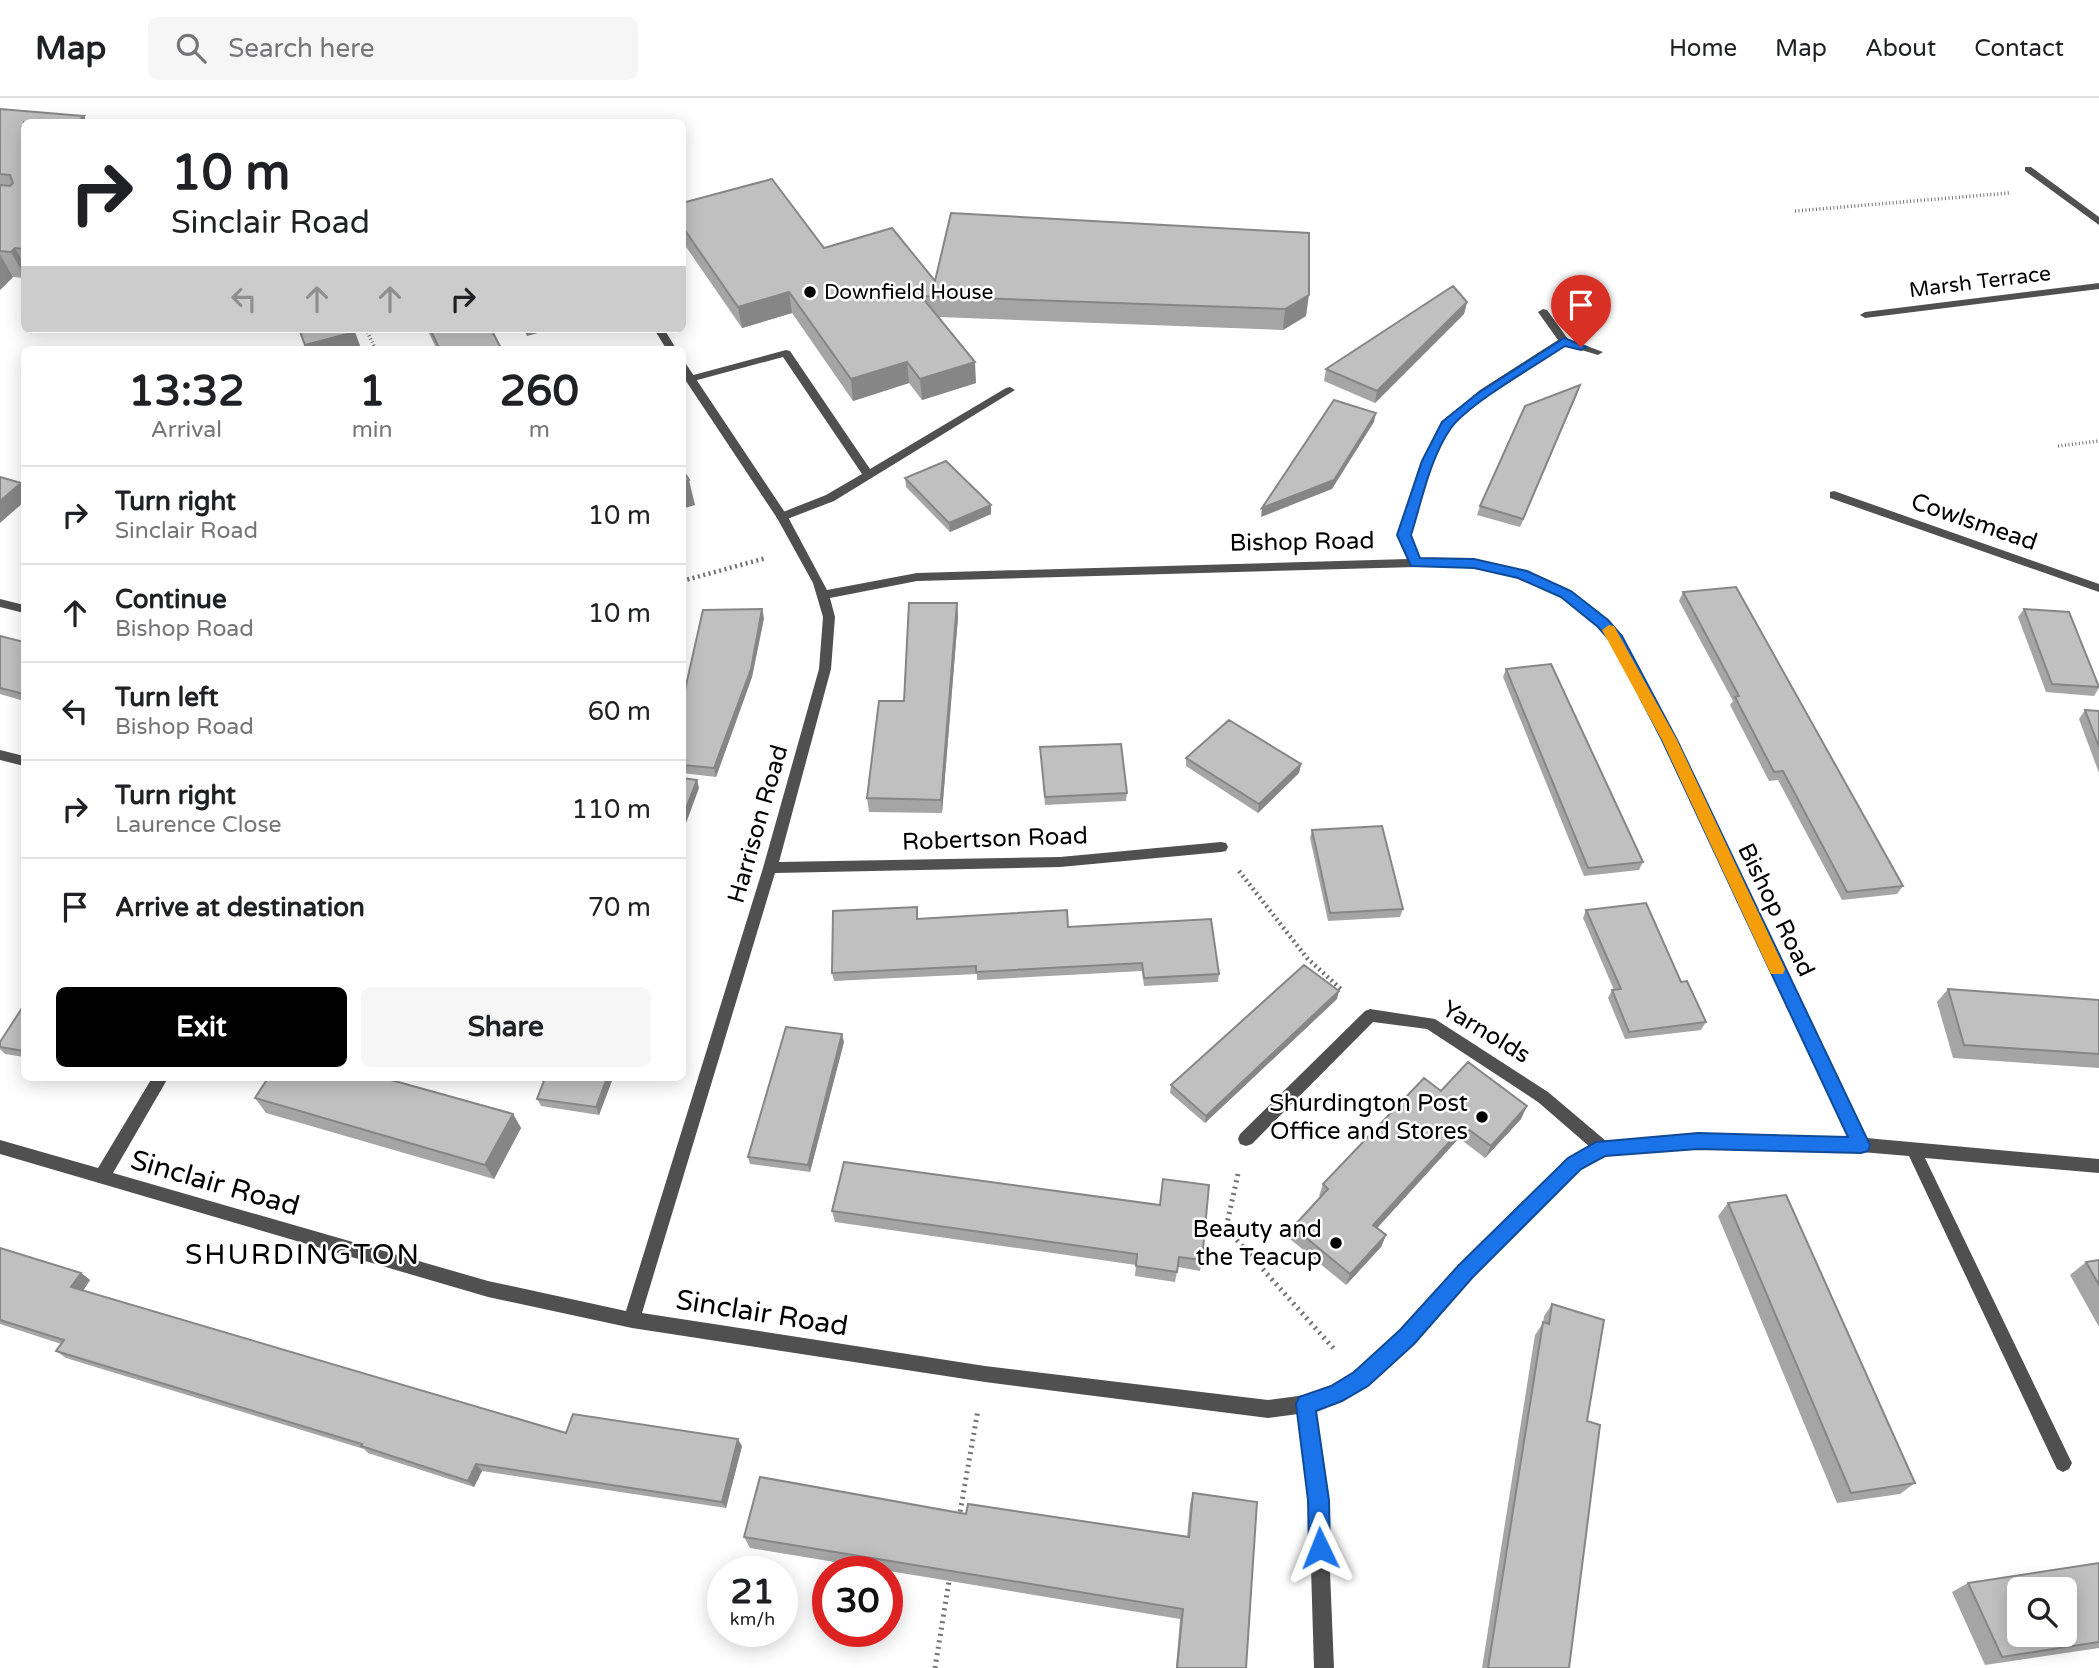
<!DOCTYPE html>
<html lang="en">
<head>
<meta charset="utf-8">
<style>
  body { margin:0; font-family:"Varela Round",sans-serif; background:#f6f6f6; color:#202124; height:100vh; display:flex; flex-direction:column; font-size:26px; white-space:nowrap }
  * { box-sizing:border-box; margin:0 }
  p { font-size:23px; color:#757577 }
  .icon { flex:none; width:38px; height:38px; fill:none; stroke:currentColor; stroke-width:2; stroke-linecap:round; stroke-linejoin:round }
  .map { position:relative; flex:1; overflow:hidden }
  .side { position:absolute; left:21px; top:248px; width:665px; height:735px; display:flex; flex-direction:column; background:#fff; border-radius:10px; box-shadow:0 4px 18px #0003 }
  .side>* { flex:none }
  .top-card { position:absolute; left:21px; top:21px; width:665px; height:214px; border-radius:10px; box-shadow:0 4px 18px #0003; background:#fff; color:#202124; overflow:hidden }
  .tools { position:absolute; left:2007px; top:1479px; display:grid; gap:14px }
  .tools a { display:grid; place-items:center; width:70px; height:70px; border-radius:10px; background:#fff; box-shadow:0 4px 18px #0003; font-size:35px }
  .speed { position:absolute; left:707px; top:1458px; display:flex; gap:14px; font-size:35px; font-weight:700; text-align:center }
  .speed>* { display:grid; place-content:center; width:91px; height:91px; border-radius:50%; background:#fff; box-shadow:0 4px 18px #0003; line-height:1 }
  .speed small { font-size:18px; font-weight:400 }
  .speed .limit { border:10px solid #d22; background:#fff; color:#111 }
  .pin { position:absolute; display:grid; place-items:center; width:60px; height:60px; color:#fff; margin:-72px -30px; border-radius:50% 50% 50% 0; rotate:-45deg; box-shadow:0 0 7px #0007 }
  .pin .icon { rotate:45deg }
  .me { position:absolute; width:77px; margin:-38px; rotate:358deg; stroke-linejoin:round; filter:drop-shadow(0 0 5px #0008) }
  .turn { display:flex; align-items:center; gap:24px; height:147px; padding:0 35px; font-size:32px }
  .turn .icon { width:91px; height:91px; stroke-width:2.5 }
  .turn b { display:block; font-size:49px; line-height:60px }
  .lanes { display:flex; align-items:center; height:66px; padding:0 35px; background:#0003; justify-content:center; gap:35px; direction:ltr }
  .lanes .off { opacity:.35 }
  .eta { display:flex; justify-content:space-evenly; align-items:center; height:119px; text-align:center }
  .eta b { font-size:42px; font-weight:800; line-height:49px }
  .cta { display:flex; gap:14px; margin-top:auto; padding:14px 35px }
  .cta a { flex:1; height:80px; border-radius:10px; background:#000; color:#fff; font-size:28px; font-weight:800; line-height:80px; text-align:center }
  .cta a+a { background:#f6f6f6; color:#202124 }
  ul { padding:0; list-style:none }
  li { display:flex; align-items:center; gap:21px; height:98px; padding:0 35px; border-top:2px solid #e0e0e0 }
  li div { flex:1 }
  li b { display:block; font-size:26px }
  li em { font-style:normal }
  header { display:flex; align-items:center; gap:42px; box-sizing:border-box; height:98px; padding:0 35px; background:#fff; border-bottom:2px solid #e0e0e0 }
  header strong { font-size:33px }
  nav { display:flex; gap:38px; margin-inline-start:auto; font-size:24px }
  .search { width:490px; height:63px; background:#f6f6f6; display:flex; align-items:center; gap:18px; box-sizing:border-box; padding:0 24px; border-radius:10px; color:#757577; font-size:26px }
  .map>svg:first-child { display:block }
</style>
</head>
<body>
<header>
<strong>Map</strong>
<div class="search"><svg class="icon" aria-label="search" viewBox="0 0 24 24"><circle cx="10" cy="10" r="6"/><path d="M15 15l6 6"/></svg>Search here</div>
<nav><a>Home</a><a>Map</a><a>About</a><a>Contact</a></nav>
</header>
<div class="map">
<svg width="2099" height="1570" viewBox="0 0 2099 1570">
  <rect width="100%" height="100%" fill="#fff"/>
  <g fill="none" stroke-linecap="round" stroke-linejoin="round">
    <path stroke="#727272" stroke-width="3.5" stroke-dasharray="1 2.5" stroke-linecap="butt" d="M1795 113 2009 95
      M366 231 376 252
      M2058 348 2099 343"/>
    <path stroke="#727272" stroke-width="4.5" stroke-dasharray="2 3.5" stroke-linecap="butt" d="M682 483 766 460
      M1239 773 1307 860 1343 893"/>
    <path stroke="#727272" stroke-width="5" stroke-dasharray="2 4.5" stroke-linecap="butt" d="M1238 1076 1226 1130 1335 1252
      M959 1420 978 1312
      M935 1570 950 1477"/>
    <path fill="#505050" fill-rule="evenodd" d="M786 252 790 253 870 371 1006 290 1010 289 1015 292 834 403 782 423 776 419 778 416 826 397 862 376 783 259 690 284 685 281 686 279Z
      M0 652 24 658V668L0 662Z"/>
    <path fill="#505050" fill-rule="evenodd" d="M2025 69H2031L2099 119V127L2025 73Z
      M2099 185V191L1865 220 1860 217 1865 214Z
      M1543 211 1547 212 1568 241 1603 254 1598 257 1565 247 1488 297 1450 329 1431 366 1410 437 1420 461H1474L1526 473 1570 493 1607 522 1621 539 1677 642 1866 1040 2099 1061V1075L1925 1060 2069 1359 2072 1365 2069 1371 2063 1374 2057 1371 1909 1058 1861 1054 1698 1050 1605 1057 1580 1070 1472 1180 1413 1245 1367 1287 1341 1302 1314 1311 1327 1402 1334 1570H1314L1309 1402 1298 1316 1268 1320 985 1284 632 1230 488 1199 0 1056V1042L98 1070 152 980H168L113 1075 488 1183 626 1213 763 770 819 571 823 519 813 485 777 420 682 277V265L686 266 788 419 827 492 917 475 1408 461 1398 437 1420 366 1442 325 1480 292 1558 242 1538 214ZM1416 469H1474L1519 479 1562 499 1599 528 1612 544 1663 642 1850 1040 1698 1036 1606 1043 1548 994 1435 921 1370 911 1365 913 1240 1036 1238 1041 1240 1046 1246 1048 1252 1046 1373 924 1427 931 1538 1004 1590 1049 1568 1060C1532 1096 1494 1132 1459 1170 1424 1207 1376 1269 1330 1289 1311 1298 1289 1299 1268 1302L985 1268 642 1215 775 775 1060 769 1221 754 1226 753 1228 749 1226 745 1221 744 1060 759 779 764 831 571 835 519 830 500 917 483Z
      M654 231H664L677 252H667Z
      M1834 393 2099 486V494L1830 400V394Z
      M0 501 24 507V515L0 509Z"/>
  </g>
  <path fill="#a5a5a5" d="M0 11 24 24V180L13 179 0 192Z
    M682 105 824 150 935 183 1309 135 1306 218 1283 232 939 219 976 285 922 302 909 285 853 303 792 215 742 230 682 143Z
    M1467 204 1464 216 1375 305 1324 283 1326 271Z
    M427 231H491L502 252H437Z
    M1577 296 1520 429 1477 417 1480 408Z
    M905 380 991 407V416L950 434 906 389Z
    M1683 494 1903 788 1897 796 1842 802 1778 682 1769 683 1730 607 1733 603 1679 503Z
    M957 505 958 519 942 715 869 714 867 700 904 603Z
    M2024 511 2099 587V590L2094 598 2046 594 2018 519Z
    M764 520 752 579 716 679 682 675V605Z
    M0 538 24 544V603L0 596Z
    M1506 571 1643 764 1639 772 1584 778 1503 579Z
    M2085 612 2099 613V675L2079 621Z
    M1040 649 1127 695 1126 703 1045 707Z
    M1186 660 1301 666 1299 675 1258 715 1186 668Z
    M1312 732 1403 811 1400 819 1328 823 1310 740Z
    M1586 812 1681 884 1706 924 1701 932 1625 941 1608 900 1612 892H1614L1583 820Z
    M918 821 1068 829 1219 876 1218 884 1144 888 1142 873 977 882V876L834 883 832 875Z
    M1948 891 2099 902V970L1953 960 1937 904Z
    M1337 901 1205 1025 1170 995 1171 987Z
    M24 907V959L5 956 0 951V944Z
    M844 944 810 1074 750 1066 748 1059Z
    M545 980H613L599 1017 541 1008 537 1001Z
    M1441 993 1521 1021 1485 1060 1459 1040 1377 1130 1386 1137 1381 1149 1346 1187 1290 1141 1293 1129 1321 1099 1319 1098 1323 1086Z
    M255 1000 513 1016 521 1030 494 1081 266 1015Z
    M1728 1105 1915 1385 1900 1396 1837 1405 1718 1118Z
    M832 1113 1202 1162 1200 1173 1178 1169 1175 1184 1135 1178 1136 1167 835 1124Z
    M0 1150 81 1175 90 1182 83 1193 566 1335 742 1348 726 1410 482 1373 474 1389 368 1355 364 1351 66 1260 56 1253 61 1246 0 1226Z
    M2099 1162V1229L2070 1177 2086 1164Z
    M1552 1206 1587 1323 1569 1570H1482L1535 1237 1543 1225 1544 1218Z
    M1193 1395 1246 1570H1176L1180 1521 750 1450 744 1439 966 1416 1187 1439 1190 1406Z
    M2099 1465V1550L1985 1567 1952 1494 1968 1485Z"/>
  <path fill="#868686" d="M84 18 87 24H77Z
    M15 150 24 166V177L11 154Z
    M0 156 13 179 0 192Z
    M789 194 792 215 742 230 738 209Z
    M1309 197 1306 218 1283 232 1285 211Z
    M1467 204 1464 216 1375 305 1377 293Z
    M524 231H552L527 238Z
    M355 234 361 250 353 252H307L305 247Z
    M907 264 909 285 853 303 851 281Z
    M975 264 976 285 922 302 920 281Z
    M1580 287 1577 296 1520 429 1523 421Z
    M1376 315 1374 324 1332 391 1261 419 1262 410Z
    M689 382 695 407 682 411V384Z
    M21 385 24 390V404L0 425V403Z
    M991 407V416L950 434 949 425Z
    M957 505 958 519 942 715 941 702Z
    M762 511 764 520 752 579 716 679 714 670Z
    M1301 666 1299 675 1258 715 1259 706Z
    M697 682 699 690 682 736V721Z
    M1339 893 1337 901 1205 1025 1206 1018Z
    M842 936 844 944 810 1074 808 1067Z
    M607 980H613L599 1017 596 1009Z
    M1527 1008 1521 1021 1485 1060 1491 1048Z
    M513 1016 521 1030 494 1081 485 1067Z
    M1464 1028 1459 1040 1369 1139 1373 1127Z
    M1386 1137 1381 1149 1346 1187 1350 1176Z
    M81 1175 90 1182 80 1197 71 1189Z
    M738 1341 742 1348 726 1410 722 1404Z
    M476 1366 482 1373 474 1389 468 1383Z"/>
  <path fill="#c0c0c0" stroke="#868686" stroke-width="2" fill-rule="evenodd" d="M0 11 84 18 77 24H24V151L15 150 11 154 0 153V87L10 88 13 85 10 77 0 76Z
    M772 81 824 150 892 130 935 183 951 115 1309 135V197L1285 211 921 198 975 264 920 281 907 264 851 281 789 194 738 209 682 128V105Z
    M1453 188 1467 204 1377 293 1326 271Z
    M299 231H354L355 234 305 247Z
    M430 231H491L502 252H440Z
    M1580 287 1523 421 1480 408 1525 308Z
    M1334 302 1376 315 1334 382 1262 410Z
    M946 363 991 407 949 425 905 380Z
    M682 371 689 382 682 384Z
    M0 379 21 385 0 403Z
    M1736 489 1903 788 1847 794 1783 673 1774 674 1735 599 1739 598 1683 494Z
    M909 505H957L941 702 867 700 879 603H904Z
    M762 511 751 571 714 670 682 667V605L703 512Z
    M2024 511 2069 514 2099 589 2052 586Z
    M0 538 24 544V596L0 590Z
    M1551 566 1643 764 1588 770 1506 571Z
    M2085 612 2099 613V649Z
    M1229 622 1301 666 1259 706 1186 660Z
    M1121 646 1127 695 1045 699 1040 649Z
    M682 680 697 682 682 721Z
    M1382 728 1403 811 1330 815 1312 732Z
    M1646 805 1681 884 1687 883 1706 924 1629 934 1612 892 1621 891 1586 812Z
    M917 809V821L1067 812 1068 829 1211 821 1219 876 1144 880 1142 865 976 874V868L832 875 833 813Z
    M1304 867 1339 893 1206 1018 1171 987Z
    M1948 891 2099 902V956L1964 947Z
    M24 907V953L0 949V944Z
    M786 929 842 936 808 1067 748 1059Z
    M1468 964 1527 1008 1491 1048 1464 1028 1373 1127 1386 1137 1350 1176 1293 1129 1328 1091 1323 1086 1424 980 1441 993Z
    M268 980H384L513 1016 485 1067 255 1000Z
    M545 980H607L596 1009 537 1001Z
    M844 1064 1160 1107 1163 1081 1209 1087 1202 1162 1179 1159 1177 1174 1136 1168 1137 1156 832 1113Z
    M1786 1097 1915 1385 1851 1395 1728 1105Z
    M0 1150 81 1175 71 1189 566 1335 573 1316 738 1341 722 1404 476 1366 468 1383 361 1348 362 1346 56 1253 64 1242 0 1222Z
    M2099 1162V1187L2086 1164Z
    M1552 1206 1604 1222 1587 1323 1600 1327 1569 1570H1488L1543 1224 1549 1226Z
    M760 1379 966 1416 968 1406 1189 1439 1193 1395 1257 1404 1246 1570H1177L1183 1511 744 1439Z
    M2099 1465V1544L2002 1559 1968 1485ZM2020 1491H2065V1536H2020Z"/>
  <path fill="#1a73e8" stroke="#114b97" stroke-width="2" d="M1564 240 1587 249 1581 252 1565 248C1538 266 1468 306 1451 330 1430 360 1422 402 1411 437L1420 460 1474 461 1527 473 1571 493 1608 522 1622 538 1677 642 1870 1047 1868 1053 1861 1055 1698 1051 1605 1058 1581 1071 1472 1180 1414 1246 1368 1288 1342 1303 1316 1313 1329 1402 1330 1450 1327 1457 1320 1460 1312 1457 1309 1450 1308 1402 1296 1306 1299 1299 1331 1288 1354 1274 1400 1232 1459 1167 1568 1060 1596 1044 1698 1035 1848 1039 1662 642 1612 545 1598 529 1561 499 1518 480 1474 470 1411 468 1397 437 1422 363 1442 324 1478 295Z"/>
  <path fill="#f59e0b" d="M1609 527 1614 528 1677 642 1785 871 1783 876H1771L1662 642 1602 532Z"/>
  <g fill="#000" stroke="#fff" stroke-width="2.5">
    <circle cx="810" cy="194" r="7"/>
    <circle cx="1482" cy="1019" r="7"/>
    <circle cx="1336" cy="1145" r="7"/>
  </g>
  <g text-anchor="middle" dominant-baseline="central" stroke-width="5" stroke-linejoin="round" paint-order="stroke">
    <g font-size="21" fill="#000" stroke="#fff">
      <text transform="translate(1980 184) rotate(-7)">Marsh Terrace</text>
    </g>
    <g font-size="21" fill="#000" stroke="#fff" text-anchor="start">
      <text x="824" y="194">Downfield House</text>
    </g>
    <g font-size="24" fill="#000" stroke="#fff">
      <text transform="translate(1974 424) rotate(19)">Cowlsmead</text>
      <text transform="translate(1302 444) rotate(-1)">Bishop Road</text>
      <text transform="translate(758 726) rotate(-74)">Harrison Road</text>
      <text transform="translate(995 741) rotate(-2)">Robertson Road</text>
      <text transform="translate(1776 812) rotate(64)">Bishop Road</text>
      <text transform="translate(1486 934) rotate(31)">Yarnolds</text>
    </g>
    <g font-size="24" fill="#000" stroke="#fff" text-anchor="end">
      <text x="1468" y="1005">Shurdington Post<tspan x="1468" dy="28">Office and Stores</tspan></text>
      <text x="1322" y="1131">Beauty and<tspan x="1322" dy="28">the Teacup</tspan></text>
    </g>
    <g font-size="28" fill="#000" stroke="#fff">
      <text transform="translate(215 1085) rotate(16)">Sinclair Road</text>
      <text transform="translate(762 1215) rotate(9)">Sinclair Road</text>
    </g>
    <g font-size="28" letter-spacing="2" fill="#000" stroke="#fff">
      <text x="303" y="1157">SHURDINGTON</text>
    </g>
  </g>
</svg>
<div class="tools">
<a><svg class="icon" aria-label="search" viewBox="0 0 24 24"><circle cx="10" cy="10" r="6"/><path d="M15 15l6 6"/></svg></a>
</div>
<div class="speed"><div>21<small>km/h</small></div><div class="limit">30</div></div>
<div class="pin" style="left:1581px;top:249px;background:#d93025"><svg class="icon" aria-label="arrive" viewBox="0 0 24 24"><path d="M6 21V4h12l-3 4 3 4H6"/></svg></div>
<svg class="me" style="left:1320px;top:1450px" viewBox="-20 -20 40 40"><path d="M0-17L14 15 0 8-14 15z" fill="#1a73e8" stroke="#fff" stroke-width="4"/></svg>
<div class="top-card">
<div class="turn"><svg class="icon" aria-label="right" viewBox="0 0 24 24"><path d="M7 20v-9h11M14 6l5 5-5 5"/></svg><div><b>10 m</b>Sinclair Road</div></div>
<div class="lanes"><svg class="icon off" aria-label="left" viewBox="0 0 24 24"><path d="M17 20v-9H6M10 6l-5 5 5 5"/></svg><svg class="icon off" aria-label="ahead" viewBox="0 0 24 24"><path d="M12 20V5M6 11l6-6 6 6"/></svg><svg class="icon off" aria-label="ahead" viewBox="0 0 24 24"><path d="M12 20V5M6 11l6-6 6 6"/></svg><svg class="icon" aria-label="right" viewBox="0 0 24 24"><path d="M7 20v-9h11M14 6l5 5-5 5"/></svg></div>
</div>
<section class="side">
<div class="eta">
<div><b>13:32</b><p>Arrival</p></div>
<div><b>1</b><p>min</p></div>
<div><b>260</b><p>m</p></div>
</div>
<ul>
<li><svg class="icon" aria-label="right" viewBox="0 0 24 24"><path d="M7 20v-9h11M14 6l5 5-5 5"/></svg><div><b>Turn right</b><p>Sinclair Road</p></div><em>10 m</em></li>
<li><svg class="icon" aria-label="ahead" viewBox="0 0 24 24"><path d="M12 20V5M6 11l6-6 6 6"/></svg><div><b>Continue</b><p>Bishop Road</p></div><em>10 m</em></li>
<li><svg class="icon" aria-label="left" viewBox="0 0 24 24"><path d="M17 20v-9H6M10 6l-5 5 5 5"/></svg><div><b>Turn left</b><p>Bishop Road</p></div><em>60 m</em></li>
<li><svg class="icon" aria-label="right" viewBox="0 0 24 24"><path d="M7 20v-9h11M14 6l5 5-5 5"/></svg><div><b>Turn right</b><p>Laurence Close</p></div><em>110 m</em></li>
<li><svg class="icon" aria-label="arrive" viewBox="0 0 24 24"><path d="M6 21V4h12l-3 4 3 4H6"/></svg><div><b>Arrive at destination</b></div><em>70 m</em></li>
</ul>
<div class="cta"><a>Exit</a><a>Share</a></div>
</section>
</div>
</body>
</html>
